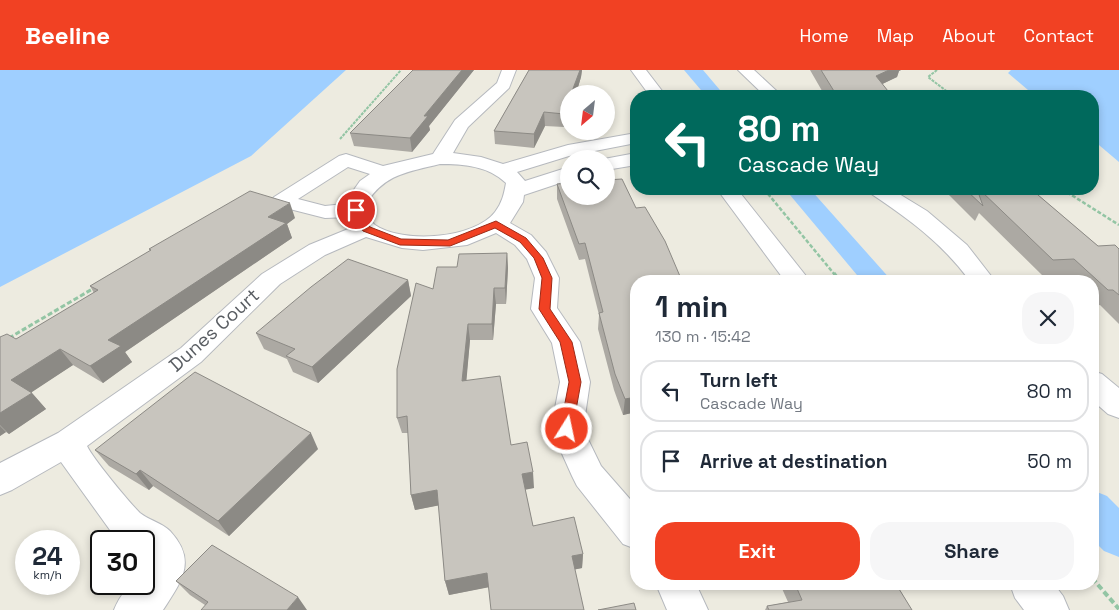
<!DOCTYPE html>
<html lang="en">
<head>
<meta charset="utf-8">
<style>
  body { margin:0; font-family:"Space Grotesk",sans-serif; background:#f6f6f7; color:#1f2937; height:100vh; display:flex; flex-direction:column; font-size:19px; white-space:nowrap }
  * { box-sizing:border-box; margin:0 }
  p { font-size:16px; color:#747a83 }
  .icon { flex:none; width:28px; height:28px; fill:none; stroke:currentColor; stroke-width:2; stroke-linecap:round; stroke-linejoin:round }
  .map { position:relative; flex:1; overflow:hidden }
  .side { position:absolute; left:630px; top:205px; width:469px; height:315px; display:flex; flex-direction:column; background:#fff; border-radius:20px; box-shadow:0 2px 8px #0003 }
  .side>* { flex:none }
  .guide { position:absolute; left:630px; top:20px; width:469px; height:105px; border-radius:20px; box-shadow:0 2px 8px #0003; background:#00695c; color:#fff; overflow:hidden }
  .needle { width:32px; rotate:208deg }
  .buttons { position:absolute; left:560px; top:15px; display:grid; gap:10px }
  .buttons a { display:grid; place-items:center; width:55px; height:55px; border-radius:50%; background:#fff; box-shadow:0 2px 8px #0003; font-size:25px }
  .speed { position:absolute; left:15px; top:460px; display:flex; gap:10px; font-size:25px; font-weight:700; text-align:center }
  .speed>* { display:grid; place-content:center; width:65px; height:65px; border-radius:50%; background:#fff; box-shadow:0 2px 8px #0003; line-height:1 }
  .speed small { font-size:12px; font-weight:400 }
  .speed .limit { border:2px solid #111; border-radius:8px; background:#fff; color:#111 }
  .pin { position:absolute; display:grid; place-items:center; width:42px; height:42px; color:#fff; margin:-21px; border:2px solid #fff; border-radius:50%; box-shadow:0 1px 5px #0007 }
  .me { position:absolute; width:55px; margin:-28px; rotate:10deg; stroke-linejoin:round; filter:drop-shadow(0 0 4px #0008) }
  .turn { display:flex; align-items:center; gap:18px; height:105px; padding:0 25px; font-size:22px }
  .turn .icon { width:65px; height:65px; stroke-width:2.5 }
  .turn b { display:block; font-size:35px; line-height:42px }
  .round { display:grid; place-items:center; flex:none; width:52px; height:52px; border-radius:20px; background:#f6f6f7 }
  .headline { display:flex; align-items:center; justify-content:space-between; height:85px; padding:0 25px }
  h1 { font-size:30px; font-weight:700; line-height:38px }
  .action { display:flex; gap:10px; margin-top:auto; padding:10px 25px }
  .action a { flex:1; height:58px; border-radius:20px; background:#f14123; color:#fff; font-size:20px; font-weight:700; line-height:58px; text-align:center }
  .action a+a { background:#f6f6f7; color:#1f2937 }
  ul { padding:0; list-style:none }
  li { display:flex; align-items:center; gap:15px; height:62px; margin:0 10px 8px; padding:0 15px; border:2px solid #e0e1e3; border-radius:20px }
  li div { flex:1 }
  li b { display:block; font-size:19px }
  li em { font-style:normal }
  header { display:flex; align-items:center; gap:30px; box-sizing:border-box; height:70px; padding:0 25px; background:#f14123; color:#fff }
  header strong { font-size:24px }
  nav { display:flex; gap:28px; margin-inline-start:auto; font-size:18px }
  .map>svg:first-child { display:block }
</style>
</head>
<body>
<header>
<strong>Beeline</strong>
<nav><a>Home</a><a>Map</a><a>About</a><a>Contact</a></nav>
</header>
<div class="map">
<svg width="1119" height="540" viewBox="0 0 1119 540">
  <rect width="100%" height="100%" fill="#edebe0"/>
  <path fill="#9fcfff" d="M0 0H346L251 86 0 217Z
    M1011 0H1119V92L1093 70 1092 26H1035L1008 3Z"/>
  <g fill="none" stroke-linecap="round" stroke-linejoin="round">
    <path fill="#9fcfff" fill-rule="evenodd" d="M684 0H703L725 26H706Z
      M785 119H810L892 211H862Z
      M1092 420 1107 426 1119 438V487L1104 481 1092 469Z"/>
    <g stroke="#b6b9be" stroke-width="2">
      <path id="minor" d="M502 0H516L509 18 468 57 453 83 481 87 503 94 568 75 636 63V73L569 86 517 102 525 111 569 97V110L524 125 523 132 510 153 531 165 546 182 559 208 557 238 580 272 590 312 583 359 601 396 636 436V479L623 474 577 416 572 406 551 359 560 312 552 273 531 239 535 208 527 189 515 175 496 163 467 175 423 180 402 178 366 167 325 185 280 214 201 292 87 376C94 390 129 432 140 443 149 450 162 453 170 461 198 491 181 512 163 540H114C120 526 127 514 144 514V500L148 493 144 487V471H122L115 467 61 392 12 420 0 425V393L58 363 181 278 262 204 309 175 353 157 348 147 325 148 274 135 271 131 274 127 339 86 346 84 383 96 433 84 455 50 497 13ZM440 94C464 94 488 96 506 113 504 124 502 133 495 142 474 169 403 174 375 155 369 151 367 141 366 134 384 104 408 102 440 94ZM348 97 370 104 360 111 344 134 325 136 298 129Z
        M631 0H646L666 26H650Z
        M738 0H754L782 26H765Z
        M636 83V95L606 100V89H604Z
        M717 119H737L810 211H785Z
        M867 119H891L927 141 967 175 995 211H970C941 172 910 150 870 123Z
        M1092 301 1102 304 1119 318V348L1108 344 1092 330Z
        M656 514H696L708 540H667Z
        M1010 514H1054L1063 526 1069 540H1024L1015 528Z"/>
    </g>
    <path stroke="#93c5a4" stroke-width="2" stroke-dasharray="3 1" stroke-linecap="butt" d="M937 0 928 7 953 26
      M340 69 401 0"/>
    <path stroke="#93c5a4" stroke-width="2.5" stroke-dasharray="4 2" stroke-linecap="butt" d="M764 119 835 205
      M1062 119 1119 155"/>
    <path stroke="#93c5a4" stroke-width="3" stroke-dasharray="5 2.5" stroke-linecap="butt" d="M834 203 840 211
      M9 268 94 218"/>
    <path stroke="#93c5a4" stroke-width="4" stroke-dasharray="6 3" stroke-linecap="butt" d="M1092 508 1119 539"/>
    <use href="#minor" fill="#fff" fill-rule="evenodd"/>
  </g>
  <path fill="#aca9a3" d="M413 0H474L429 56 430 60 412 82 354 76 350 63Z
    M529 0H582L581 7 576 24H569L564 57 545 56 534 78 495 74 494 61Z
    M810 0H901L899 1 897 7 882 14 892 26H825Z
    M557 114 636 211V342L623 345 614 320 598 259 599 245 585 189 579 190 557 129Z
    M943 119H1031L1098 176 1119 179V254L1100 235 1096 236 1092 233V211H1070L1063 205H1042L979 143 975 151Z
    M295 148 287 154 292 168 125 282 132 292 103 313 73 295 31 322 46 339 9 364 6 362 0 366V267L16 269 94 223 90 216 150 181 149 179Z
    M507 183 508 198 506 234H496L493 270H470L466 310 511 375 534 418 525 419 533 456 583 484 582 498 449 525 445 511 439 435 415 440 411 425 408 363H402L397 348 433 219 457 197Z
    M408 210 411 226 318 313 293 302 287 289 264 279 256 263Z
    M318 379 229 466 153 416 149 420 109 396 95 380Z
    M176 511 307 540 205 535 190 525Z
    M780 514H896L912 540H765L767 536 788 532Z"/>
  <path fill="#8c8a85" d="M462 0H474L429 56 430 60 412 82 410 68 424 46Z
    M580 0H582L581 7 576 24H571Z
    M889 0H901L899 1 897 7 872 19 876 6Z
    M569 31V43L564 57V44Z
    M544 42 545 56 534 78V64Z
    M290 133 295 148 287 154 292 168 125 282 132 292 103 313 90 296 108 270 268 147Z
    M507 183 508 198 506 234 505 218Z
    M408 210 411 226 318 313 312 297Z
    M494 218 496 234 493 270 492 254Z
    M468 254 470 270 465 327 462 311Z
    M60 279 73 295 26 326 11 310Z
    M32 323 46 339 9 364 0 355V343Z
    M636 327V342L623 345 625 329Z
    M0 356 6 362 0 366Z
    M311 363 318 379 229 466 218 451Z
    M140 400 153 416 149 420 136 404Z
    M533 402 534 418 524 420 522 404Z
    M437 420 441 435 415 440 411 425Z
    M583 484 582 498 572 500V486Z
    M487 503 490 517 449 525 445 511Z
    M298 527 307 540H287Z"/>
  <path fill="#c8c5be" stroke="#8c8a85" d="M413 0H462L424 46H428L410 68 350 63Z
    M529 0H580L571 24H569V31L564 44 544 42 534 64 494 61Z
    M821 0H889L876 6 892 26H837Z
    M622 109 636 138 645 137 665 171 682 211H636V327L625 329 615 304 599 243 603 242 585 173 579 174 557 114 569 113V126H606V110Z
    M965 119H977L983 136Z
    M979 119H1031L1098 176 1115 175 1119 179V225L1113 220H1108L1074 189 1053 190Z
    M250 121 290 133 268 147 286 153 108 270 121 276 90 296 60 279 11 310 32 323 0 343V267L7 264 16 269 98 220 90 216 151 180 149 179Z
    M507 183 505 218H494L492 254H468L462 311 500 306 511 375 527 372 533 402 522 404 533 456 574 447 583 484 572 486 584 540H491L487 503 445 511 437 420 411 425 407 346 397 348V299L416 213 433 219 437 197H457L459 184Z
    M348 189 408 210 312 297 286 286 295 279 256 263 311 217Z
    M195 302 311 363 218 451 140 400 136 404 95 380Z
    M212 475 298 527 287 540H201L208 532 176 511Z
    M795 514H896L912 540H769L767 536 802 530Z
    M634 533 636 540H598Z"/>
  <path fill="#f14123" stroke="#9d2a17" d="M353 138H359L370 157 401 169 448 170 496 151 526 168 543 188 552 208 550 239 572 272 581 312 572 362 567 364 560 359 569 312 560 272 539 239 542 208 534 188 520 172 495 158 450 176 400 175 363 161 352 140Z"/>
  <g text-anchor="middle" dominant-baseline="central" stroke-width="4.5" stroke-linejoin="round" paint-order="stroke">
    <g font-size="19" fill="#595d62" stroke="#fff">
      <text transform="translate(214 260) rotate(-42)">Dunes Court</text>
    </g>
  </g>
</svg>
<div class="buttons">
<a><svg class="needle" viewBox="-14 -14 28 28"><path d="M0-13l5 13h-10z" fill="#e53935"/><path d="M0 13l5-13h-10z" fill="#747a83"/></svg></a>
<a><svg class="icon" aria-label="search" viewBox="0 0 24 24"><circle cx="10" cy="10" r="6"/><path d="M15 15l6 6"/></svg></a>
</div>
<div class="speed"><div>24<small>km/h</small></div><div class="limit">30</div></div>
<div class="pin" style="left:356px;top:140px;background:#d93025"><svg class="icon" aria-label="arrive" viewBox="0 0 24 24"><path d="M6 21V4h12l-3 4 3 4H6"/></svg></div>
<svg class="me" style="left:567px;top:359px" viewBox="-20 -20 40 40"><circle r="17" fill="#f14123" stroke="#fff" stroke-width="3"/><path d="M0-11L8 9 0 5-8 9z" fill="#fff"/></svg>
<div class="guide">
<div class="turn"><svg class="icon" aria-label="left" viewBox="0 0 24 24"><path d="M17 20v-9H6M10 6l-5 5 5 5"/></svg><div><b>80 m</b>Cascade Way</div></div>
</div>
<section class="side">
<div class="headline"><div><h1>1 min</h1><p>130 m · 15:42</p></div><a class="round"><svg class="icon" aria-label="close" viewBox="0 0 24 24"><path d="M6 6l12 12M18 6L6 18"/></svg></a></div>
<ul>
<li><svg class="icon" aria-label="left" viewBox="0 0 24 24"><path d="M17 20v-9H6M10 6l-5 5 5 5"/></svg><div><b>Turn left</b><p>Cascade Way</p></div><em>80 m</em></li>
<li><svg class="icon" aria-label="arrive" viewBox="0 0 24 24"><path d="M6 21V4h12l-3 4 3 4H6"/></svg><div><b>Arrive at destination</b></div><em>50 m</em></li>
</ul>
<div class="action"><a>Exit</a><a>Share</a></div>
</section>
</div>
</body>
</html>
